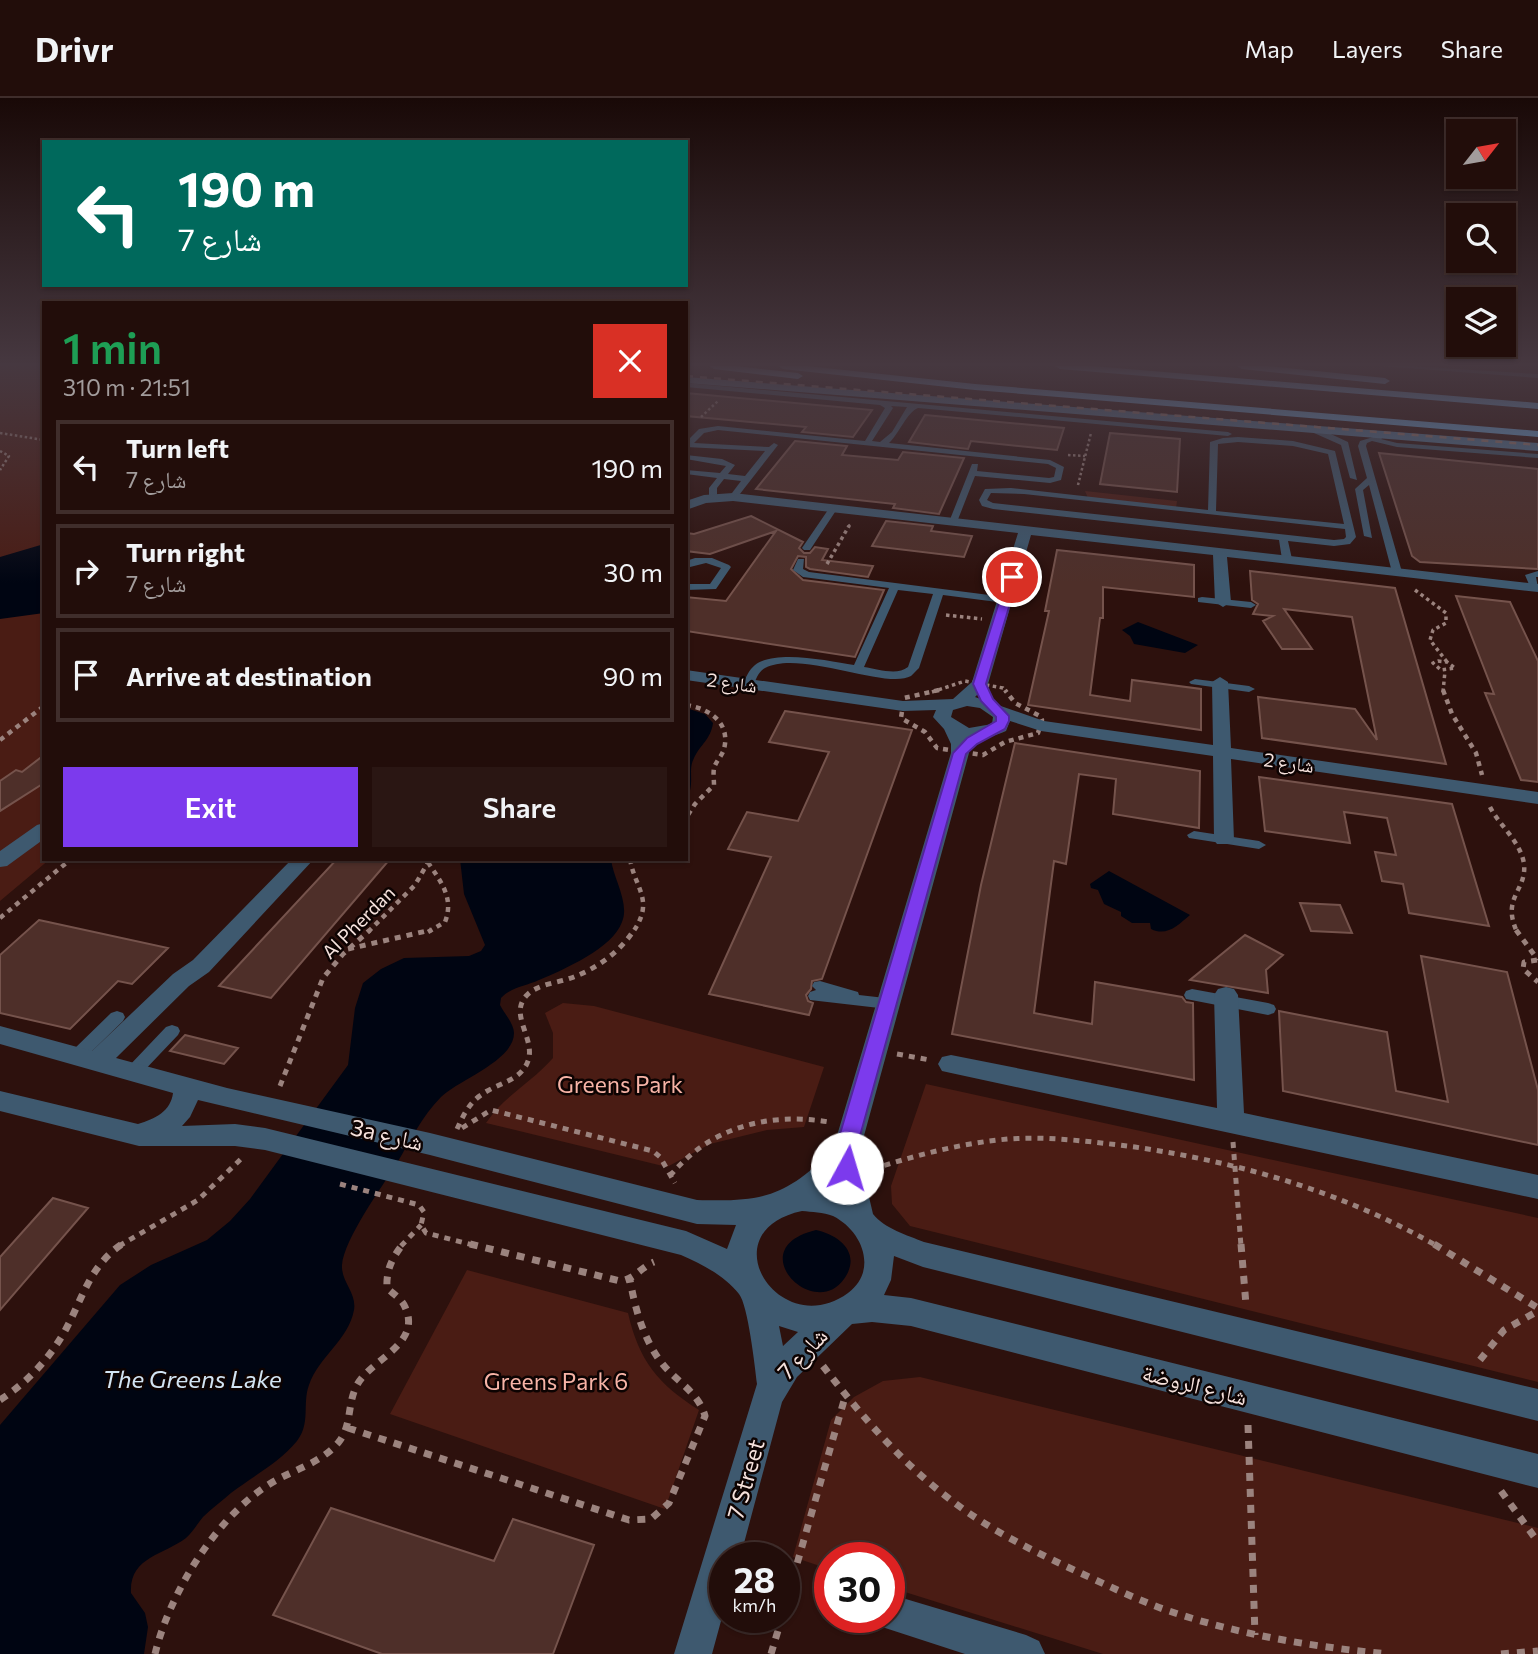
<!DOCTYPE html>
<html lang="en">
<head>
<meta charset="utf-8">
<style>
  body { margin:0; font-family:Commissioner,"Noto Naskh Arabic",sans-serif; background:#2a1613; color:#f1f3f6; height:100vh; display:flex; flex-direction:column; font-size:26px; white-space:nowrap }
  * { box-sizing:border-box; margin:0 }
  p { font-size:23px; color:#a29c9c }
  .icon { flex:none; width:38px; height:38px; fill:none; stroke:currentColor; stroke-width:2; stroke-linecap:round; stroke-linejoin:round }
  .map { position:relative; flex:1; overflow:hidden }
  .details { position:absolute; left:42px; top:203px; width:646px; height:560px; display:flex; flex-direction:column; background:#220d0a; border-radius:0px; box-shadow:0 2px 5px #0004,0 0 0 2px #3f2d2b }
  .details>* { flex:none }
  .banner { position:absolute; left:42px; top:42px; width:646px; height:147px; border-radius:0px; box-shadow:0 2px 5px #0004,0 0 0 2px #3f2d2b; background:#00695c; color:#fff; overflow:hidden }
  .needle { width:46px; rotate:59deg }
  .tools { position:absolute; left:1446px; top:21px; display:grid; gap:14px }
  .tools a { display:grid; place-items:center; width:70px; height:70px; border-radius:0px; background:#220d0a; box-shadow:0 2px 5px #0004,0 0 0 2px #3f2d2b; font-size:35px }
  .speed { position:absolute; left:709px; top:1444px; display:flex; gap:14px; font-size:35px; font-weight:700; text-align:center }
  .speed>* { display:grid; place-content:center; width:91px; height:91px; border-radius:50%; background:#220d0a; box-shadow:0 2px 5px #0004,0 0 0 2px #3f2d2b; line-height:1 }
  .speed small { font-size:18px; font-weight:400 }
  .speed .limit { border:10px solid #d22; background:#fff; color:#111 }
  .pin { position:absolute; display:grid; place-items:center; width:60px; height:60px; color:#fff; margin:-30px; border:4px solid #fff; border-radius:50%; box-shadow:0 2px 7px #0007 }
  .me { position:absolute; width:77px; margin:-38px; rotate:6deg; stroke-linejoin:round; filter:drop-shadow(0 0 5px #0008) }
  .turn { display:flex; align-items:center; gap:24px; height:147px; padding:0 21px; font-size:32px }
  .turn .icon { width:91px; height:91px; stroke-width:2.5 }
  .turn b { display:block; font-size:49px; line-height:60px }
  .round { display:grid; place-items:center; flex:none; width:74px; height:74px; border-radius:0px; background:#2a1613 }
  .overview { display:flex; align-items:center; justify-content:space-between; height:119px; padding:0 21px }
  h1 { font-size:42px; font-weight:600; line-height:52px; color:#1e9e55 }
  .cta { display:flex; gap:14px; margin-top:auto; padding:14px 21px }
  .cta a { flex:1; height:80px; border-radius:0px; background:#7c3aed; color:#fff; font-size:28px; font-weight:600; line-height:80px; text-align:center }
  .cta a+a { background:#2a1613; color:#f1f3f6 }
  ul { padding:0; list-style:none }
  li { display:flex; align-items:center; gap:21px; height:94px; margin:0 14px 10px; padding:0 7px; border:4px solid #3f2d2b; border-radius:0px }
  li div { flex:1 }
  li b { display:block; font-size:26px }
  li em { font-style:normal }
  header { display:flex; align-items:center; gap:42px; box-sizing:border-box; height:98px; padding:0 35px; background:#220d0a; border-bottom:2px solid #3f2d2b }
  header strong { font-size:33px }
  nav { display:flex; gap:38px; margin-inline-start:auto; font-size:24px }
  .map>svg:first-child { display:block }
</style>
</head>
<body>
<header>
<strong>Drivr</strong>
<nav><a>Map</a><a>Layers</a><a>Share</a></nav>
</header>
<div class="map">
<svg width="1538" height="1556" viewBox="0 0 1538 1556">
  <rect width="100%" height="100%" fill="#2d110d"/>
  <path fill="#4a1c14" d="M0 268H44V761H50L0 803Z
    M1085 393 1177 403 1176 410 1088 400Z
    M563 905 594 908 824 969 804 1029 767 1032 710 1046 667 1069 486 1025C505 997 531 985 553 960V935L545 915Z
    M926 986 1538 1120V1284L910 1128 892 1106 891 1088Z
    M467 1172 628 1215C639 1263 658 1286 699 1312L665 1411 390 1316Z
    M920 1279 1538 1430V1556H1103L889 1489V1460H830L829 1471 793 1459 831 1322 854 1299 883 1283Z"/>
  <path fill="#000512" d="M44 446V515L0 521V459Z
    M1138 524 1198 547 1185 555 1134 546 1130 538 1122 532Z
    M686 610 705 616 713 625C711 641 700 647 694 660 687 673 696 684 686 703Z
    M460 761H611C613 780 630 805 622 824 613 850 563 872 539 882 526 888 511 889 501 900L500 907C504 915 514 926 514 935 514 963 458 982 441 999 422 1018 410 1043 397 1065 382 1089 344 1141 342 1167 341 1184 357 1195 354 1212 348 1243 319 1258 309 1287 302 1306 311 1325 297 1343 279 1365 253 1378 231 1395 222 1403 211 1411 203 1419 197 1426 193 1434 186 1440 164 1457 129 1459 131 1495L145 1515 148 1529 144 1556H0V1327L120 1187 151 1167 207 1142 230 1123 250 1101 348 967 355 910 363 885 381 871 404 860 469 858 481 853 485 847 464 796Z
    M1109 773 1190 817C1178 827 1167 839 1151 831L1150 825H1132L1121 818V814L1104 806 1098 792 1091 790 1090 786Z
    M816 1132C840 1137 862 1156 844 1181 814 1224 740 1150 816 1132Z"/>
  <path fill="#4e2f29" stroke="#75534c" stroke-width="2" d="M686 295 739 300 872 312 853 339 802 334 806 329 686 318Z
    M925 317 1064 330 1057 352 971 343 968 351 909 344Z
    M1110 335 1180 341 1177 394 1100 386Z
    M795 343 847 348 842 357 898 362 903 354 964 360 939 416 893 410 895 406 756 391Z
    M1379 355 1538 371V471L1420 464 1412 458Z
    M751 418 803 444 799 450 804 455H810L815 449 828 451 822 462 873 468 868 479 810 471 806 469V459L798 458 791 471 803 482 884 492 855 559 686 533V499L726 503 776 433 710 456 686 453V435L694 436Z
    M886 423 933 428 931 433 972 438 964 459 872 448Z
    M1057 452 1194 467V499L1103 489V520H1100L1090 597 1130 603 1132 582 1201 591V632L1028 607 1049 513H1045Z
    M1250 473 1395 490 1446 666 1262 640 1258 599 1355 611 1377 642 1352 519 1284 511 1312 551H1282L1263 523 1273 518 1253 516 1258 506 1252 502Z
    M1456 498 1510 504 1538 563V684L1521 682 1485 595 1494 596Z
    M785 613 912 632 822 881 812 883 811 891 806 897 808 903 813 905 809 917 709 896 771 759 728 751 747 714 798 723 829 654 769 644Z
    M1015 645 1200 673 1199 730 1113 716 1116 681 1079 676 1066 766 1054 763 1034 915 1092 926 1095 884 1182 899 1186 904 1193 905 1194 982 952 936 981 787Z
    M44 657V685L0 713V683L16 672 22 674Z
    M1259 679 1452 706 1489 828 1409 815 1403 786 1382 783 1375 754 1396 757 1387 720 1344 714 1350 745 1265 733Z
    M337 761H390L271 900 219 888Z
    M1300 805 1340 807 1352 835 1311 833Z
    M39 822 168 850 132 886 118 883 70 931 0 915V857Z
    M1245 837 1283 857 1266 872 1268 895 1190 882Z
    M1421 858 1507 874 1538 992V1047L1283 993 1279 913 1387 934 1396 993 1448 1004Z
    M185 937 238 950 224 966 170 953Z
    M53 1100 88 1110 0 1212V1159Z
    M331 1410 494 1463 513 1421 594 1447 553 1556H382L273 1517Z"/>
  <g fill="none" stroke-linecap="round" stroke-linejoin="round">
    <path stroke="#9b837e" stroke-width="2.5" stroke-dasharray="2.5 2.5" stroke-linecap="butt" d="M701 319 718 303
      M0 335 44 342
      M0 353 9 358 0 372
      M1068 357 1085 358
      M1078 387 1091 335"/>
    <path stroke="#9b837e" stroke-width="3.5" stroke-dasharray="3.5 3.5" stroke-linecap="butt" d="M827 466 849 428 847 426
      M1415 492 1446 515V525L1433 532 1430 542 1447 564
      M946 517 982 521
      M1438 563 1447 564 1455 570 1441 572 1433 565Z
      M932 594 965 583 1003 590 1006 594
      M1443 594 1445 573"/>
    <path stroke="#9b837e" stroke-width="4.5" stroke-dasharray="5 5" stroke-linecap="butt" d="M939 592 904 600 901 620 925 634 937 650 983 657 1005 644 1038 635 1042 622 1040 618 1015 605 1005 592
      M1443 592 1452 616 1476 655 1482 677
      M686 607C708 610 731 624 724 651 722 658 716 663 714 670 713 676 714 682 714 687L695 706 686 720
      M0 642 44 608
      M1490 709C1499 727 1521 744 1524 766 1527 793 1501 799 1517 834
      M630 761C635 791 655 802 633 834
      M0 820 71 761
      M368 834 415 787 430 761
      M428 834 445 824C454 801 442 785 429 766"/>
    <path stroke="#9b837e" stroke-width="5" stroke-dasharray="6 6" stroke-linecap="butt" d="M1516 832 1538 862
      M348 851 431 832
      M1537 862 1524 864 1523 871 1538 884
      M897 956 930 962
      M280 988 323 880 343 856 370 832
      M462 1030 491 1012 653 1053 660 1059 675 1085
      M457 1031C463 1018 469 1005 481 997 497 985 521 983 528 963 536 941 508 916 527 897 538 886 557 885 571 880 596 871 620 854 634 832
      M1233 1044 1241 1148
      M873 1071C917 1057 962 1045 1008 1041 1051 1038 1093 1044 1135 1049 1242 1065 1343 1094 1437 1148
      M670 1078C710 1029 768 1014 829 1024
      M340 1086 419 1107 424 1114 421 1127 426 1135 477 1148
      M119 1148 198 1102 242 1060
      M401 1148 421 1127"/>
    <path stroke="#9b837e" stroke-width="7" stroke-dasharray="8 8" stroke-linecap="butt" d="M470 1146 620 1183C634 1182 641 1169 654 1164
      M1241 1146 1246 1207
      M1434 1146 1538 1210
      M1480 1262 1504 1232 1538 1213
      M823 1268C860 1316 899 1362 947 1399 986 1430 1031 1452 1076 1473 1107 1487 1137 1502 1169 1513 1240 1537 1314 1549 1388 1556
      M0 1302C28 1284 50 1260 66 1231 83 1199 90 1168 122 1146
      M1248 1327 1255 1537
      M348 1330 629 1422 651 1421 669 1405 705 1318C698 1293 675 1283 661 1264 643 1240 635 1210 630 1182
      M1501 1393 1538 1444
      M784 1511 845 1299
      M155 1556C169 1497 214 1423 265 1389 288 1373 319 1367 338 1345 352 1328 347 1308 356 1289 368 1262 423 1247 405 1209 402 1201 393 1196 387 1190 386 1172 392 1160 403 1146
      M771 1556 782 1519
      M1501 1556 1538 1553"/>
    <path fill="#3e596f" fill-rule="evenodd" d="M1380 268H1408L1538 276V280Z
      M686 285 1228 334 1232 336 1228 338 918 310C907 314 899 336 889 345L1050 362 1064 369 1061 382 1050 385 975 378 957 424 953 427 949 424 972 366H978L977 373 1049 380 1054 379 1056 370 1048 366 718 332 704 335 694 345 769 349 774 345 778 347 736 401 729 399 741 383 724 381 717 390V400L713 403 709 400V390L717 380 686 376V372L720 375 726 368 686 361V357L722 361 735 367 728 376 745 378 765 353 686 349V344L699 331 718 328 865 343 885 310 880 307 686 289ZM891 308 907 309 892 334 880 344 872 343 893 310Z
      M1314 331H1320L1348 344 1357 382 1350 380 1341 347 1314 335Z
      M1380 337 1384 339 1381 341 1397 345 1538 356V360L1397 349 1372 343 1367 345 1366 348 1402 474 1397 477 1392 474 1369 387 1363 392 1372 440 1364 438 1355 391 1367 380 1358 348 1360 343Z
      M1238 339 1293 343 1335 353 1356 439 1350 446 1334 448 1288 443 1292 461 1287 464 1282 461 1279 442 993 411 982 408 979 402 985 391 1011 390 1208 412 1210 344 1223 340ZM1238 344 1293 348 1328 356 1344 426 1216 413 1218 346ZM991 395 1024 396 1345 431 1346 439 1344 441 1334 442 993 405 987 402Z
      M830 409 837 411 810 452H804L802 450Z
      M695 460H712L729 467 731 469 716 491 686 492V486H710L721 470 706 465 686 470V463Z
      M798 461H804L803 471 809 474 1005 499 1010 502 1005 505 943 497 919 570C917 572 913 576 911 578 886 592 799 551 765 570 758 574 756 582 753 588H745L743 586C746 579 749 572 755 567 776 551 829 563 854 567L889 490 803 479 793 472ZM898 492 933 496 908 569C897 578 878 571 864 569Z
      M1538 473V479H1536L1538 490 1531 491 1525 477Z
      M1202 499 1251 504 1256 507 1251 510 1198 504V500Z
      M1195 581 1249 588 1255 591 1249 594 1191 586 1189 584Z
      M1194 733 1259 743 1266 747 1259 751 1189 740 1187 737Z
      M820 883 858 894 859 897 894 901 896 905 894 909 888 911 810 902 808 898 810 894 816 892 812 888 814 884Z
      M1192 891 1268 905 1274 907 1276 911 1274 915 1268 917 1186 901 1184 897 1186 893Z
      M117 913 123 915 125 919 123 923 84 961 78 963 72 961 70 957 72 953 111 915Z
      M172 927 178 929 180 933 178 937 140 977 134 979 128 977 126 973 128 969 166 929Z"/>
    <path fill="#3e596f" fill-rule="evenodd" d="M733 395 1538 486V494L1227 459 1231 504 1223 509 1215 504 1213 457 1031 437 988 586 975 599 1044 623 1213 647 1212 584 1220 579 1228 584 1231 650 1538 694V706L1231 661 1234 742 1231 746H1217L1214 742 1213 658 1041 633 1010 623 1006 633C993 639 980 641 966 640L969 655 859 1056 873 1116C885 1131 907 1137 924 1144L1538 1291V1323L923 1169 894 1158 891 1182 884 1197 911 1200 1538 1356V1390L911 1228 872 1224 852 1226 797 1279 782 1304 740 1460H724V1512L712 1556H674L757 1286C755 1269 748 1207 739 1196 725 1178 702 1166 681 1157L265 1052 235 1048H139L0 1013V993L138 1026C155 1021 171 1013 173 995L0 946V928L92 953 173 876 193 862 292 761H314L209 874 189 888 116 960 227 990 430 1035 697 1102C763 1104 786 1099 833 1051L951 655V646L944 631 933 619 936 612 903 613 686 582V572L903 603 953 601 972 584 1018 435 733 403 706 405 686 412V403L704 397ZM967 608 980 610 993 619 992 626 969 630 951 619 953 612ZM198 1002 430 1057 697 1126 736 1127 727 1151 686 1133 265 1030 235 1026 182 1028 190 1019ZM837 1082 841 1097 826 1092ZM802 1113C812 1114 823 1114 833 1118 863 1133 878 1173 848 1195 779 1245 708 1133 802 1113ZM779 1228 798 1234 783 1248Z
      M44 725V741L7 768 0 769V753L37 727Z
      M1226 889 1234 891 1238 897 1244 1015 1538 1077V1101L951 975 942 973 938 966 942 959 951 957 1217 1010 1214 897 1218 891Z
      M889 1496 1026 1537 1039 1543 1045 1556H965L876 1527 873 1519H889Z"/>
    <path fill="#507c9f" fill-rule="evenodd" d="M686 279 1538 345V353L686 285Z"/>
    <path fill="#6ab0e7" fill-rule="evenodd" d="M709 268H736L798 275 803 278 798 281 714 271Z
      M778 268H807L975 286 1538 333V339L975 292 783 271Z
      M1055 268H1092L1538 305V311L1060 271Z
      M1237 268H1267L1385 280 1390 283 1385 286 1242 271Z"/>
    <path stroke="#98817c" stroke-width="2.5" stroke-dasharray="7 7" stroke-linecap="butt" d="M686 278 1538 347"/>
  </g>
  <linearGradient id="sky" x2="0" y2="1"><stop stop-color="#190907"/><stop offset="0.55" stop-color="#463840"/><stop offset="1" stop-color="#463840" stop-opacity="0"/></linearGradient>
  <rect width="1538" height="485" fill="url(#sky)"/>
  <path fill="#7c3aed" stroke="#51269a" stroke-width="2" d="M1008 476 1018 479 986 586 993 601 1009 618V623L1005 631 977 646 966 656 855 1056 857 1070 854 1076 847 1079 840 1076 834 1056 953 655 967 640 996 623V619L981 603 973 586Z"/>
  <g text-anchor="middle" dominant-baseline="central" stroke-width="5" stroke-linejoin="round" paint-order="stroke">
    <g font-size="19" fill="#f6e2dd" stroke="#0d0302">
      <text transform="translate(732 584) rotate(8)">شارع 2</text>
      <text transform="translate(1289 664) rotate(8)">شارع 2</text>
      <text transform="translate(358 824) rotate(-45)">Al Pherdan</text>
    </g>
    <g font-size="23" fill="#f7b3a6" stroke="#0d0302">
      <text x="620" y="986">Greens Park</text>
      <text x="556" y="1283">Greens Park 6</text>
    </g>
    <g font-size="23" fill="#f6e2dd" stroke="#0d0302">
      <text transform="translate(387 1036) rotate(13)">3a شارع</text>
      <text transform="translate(802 1255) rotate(-47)">شارع 7</text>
      <text transform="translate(1195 1286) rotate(14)">شارع الروضة</text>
      <text transform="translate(745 1381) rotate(-74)">7 Street</text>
    </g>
    <g font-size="24" font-style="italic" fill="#d2e4f3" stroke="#0d0302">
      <text x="192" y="1280">The Greens Lake</text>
    </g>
  </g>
</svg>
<div class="tools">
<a><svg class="needle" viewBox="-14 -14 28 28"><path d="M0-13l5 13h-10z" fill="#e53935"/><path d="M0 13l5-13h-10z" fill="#a29c9c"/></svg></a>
<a><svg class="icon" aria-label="search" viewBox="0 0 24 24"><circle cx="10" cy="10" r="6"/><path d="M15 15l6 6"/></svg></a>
<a><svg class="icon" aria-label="layers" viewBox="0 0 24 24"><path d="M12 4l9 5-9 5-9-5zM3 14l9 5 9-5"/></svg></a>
</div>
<div class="speed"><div>28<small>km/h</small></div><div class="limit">30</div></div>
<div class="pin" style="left:1012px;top:479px;background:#d93025"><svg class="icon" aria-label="arrive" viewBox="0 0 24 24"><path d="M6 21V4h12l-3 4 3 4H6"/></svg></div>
<svg class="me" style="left:847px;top:1070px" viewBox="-20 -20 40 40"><circle r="19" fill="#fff"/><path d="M0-13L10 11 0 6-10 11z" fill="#7c3aed"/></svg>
<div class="banner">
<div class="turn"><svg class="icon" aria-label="left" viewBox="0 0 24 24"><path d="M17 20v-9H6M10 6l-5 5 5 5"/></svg><div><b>190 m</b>شارع 7</div></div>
</div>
<section class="details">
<div class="overview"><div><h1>1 min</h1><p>310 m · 21:51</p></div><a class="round" style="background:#d93025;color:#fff"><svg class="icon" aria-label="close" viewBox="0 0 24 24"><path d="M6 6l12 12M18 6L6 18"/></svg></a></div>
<ul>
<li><svg class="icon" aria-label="left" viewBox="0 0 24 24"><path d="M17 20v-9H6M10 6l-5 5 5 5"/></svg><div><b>Turn left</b><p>شارع 7</p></div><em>190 m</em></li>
<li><svg class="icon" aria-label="right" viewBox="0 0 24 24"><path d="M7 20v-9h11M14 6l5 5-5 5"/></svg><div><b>Turn right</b><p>شارع 7</p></div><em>30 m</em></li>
<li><svg class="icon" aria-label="arrive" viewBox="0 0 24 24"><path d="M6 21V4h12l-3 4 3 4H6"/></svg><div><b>Arrive at destination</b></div><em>90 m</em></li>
</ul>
<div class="cta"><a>Exit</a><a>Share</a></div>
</section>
</div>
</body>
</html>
